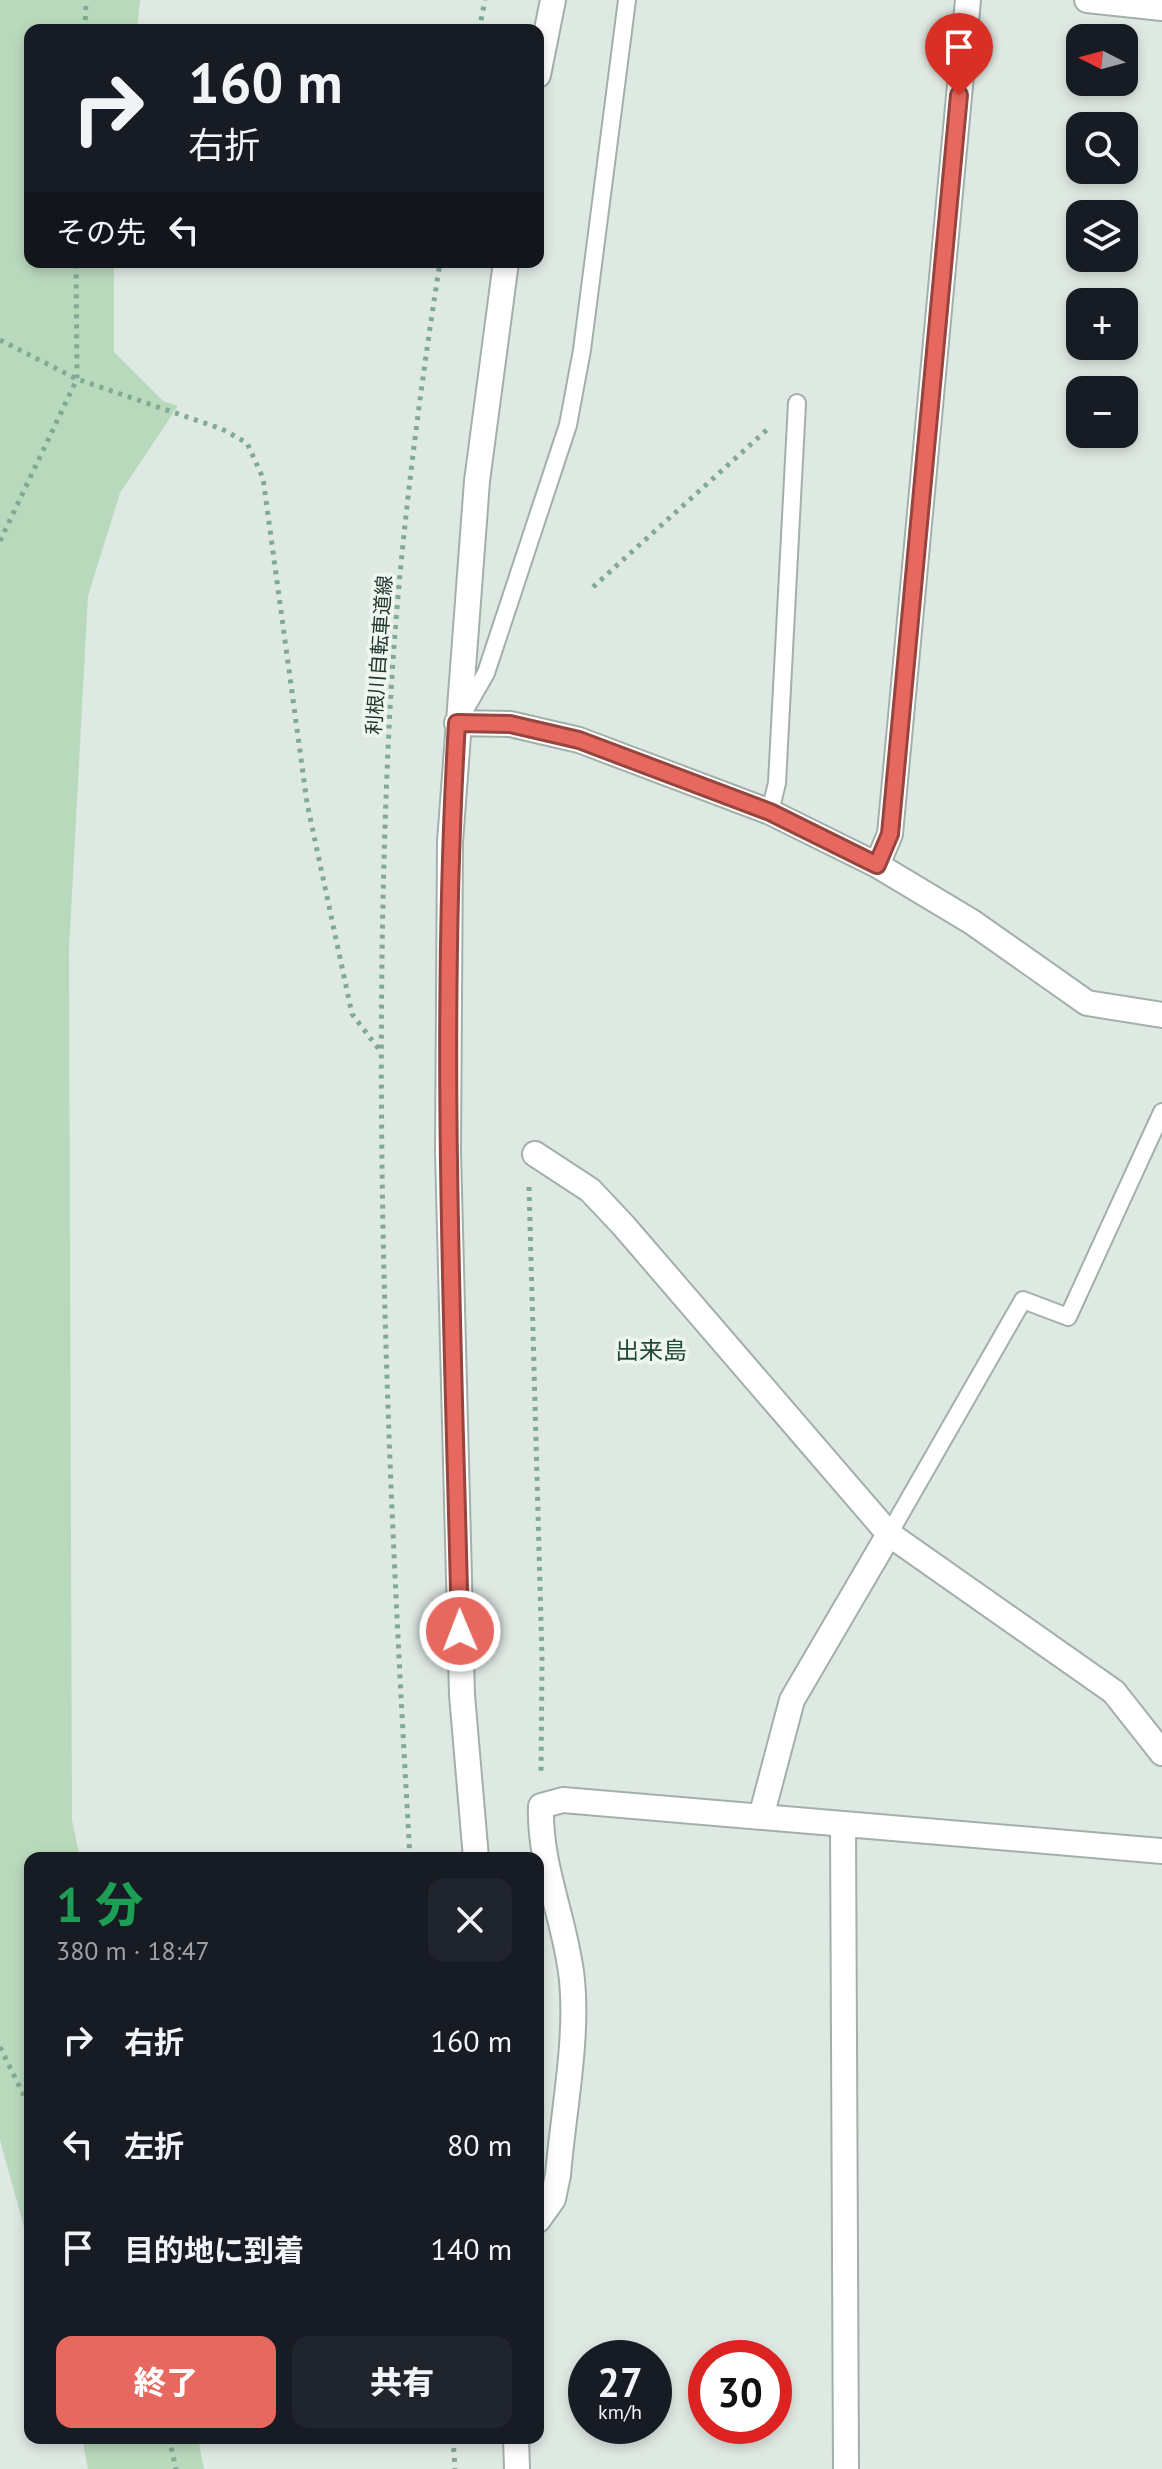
<!DOCTYPE html>
<html lang="ja">
<head>
<meta charset="utf-8">
<style>
  body { margin:0; font-family:"PT Sans","Noto Sans JP",sans-serif; background:#20242c; color:#f1f3f6; height:100vh; display:flex; flex-direction:column; font-size:30px; white-space:nowrap }
  * { box-sizing:border-box; margin:0 }
  p { font-size:26px; color:#9ea1a6 }
  .icon { flex:none; width:44px; height:44px; fill:none; stroke:currentColor; stroke-width:2; stroke-linecap:round; stroke-linejoin:round }
  .map { position:relative; flex:1; overflow:hidden }
  .sheet { position:absolute; left:24px; top:1852px; width:520px; height:592px; display:flex; flex-direction:column; background:#171b24; border-radius:16px; box-shadow:0 4px 12px #0003 }
  .sheet>* { flex:none }
  .hud { position:absolute; left:24px; top:24px; width:520px; height:244px; border-radius:16px; box-shadow:0 4px 12px #0003; background:#171b24; color:#f1f3f6; overflow:hidden }
  .needle { width:52px; rotate:276deg }
  .fabs { position:absolute; left:1066px; top:24px; display:grid; gap:16px }
  .fabs a { display:grid; place-items:center; width:72px; height:72px; border-radius:16px; background:#171b24; box-shadow:0 4px 12px #0003; font-size:40px }
  .speed { position:absolute; left:568px; top:2340px; display:flex; gap:16px; font-size:40px; font-weight:700; text-align:center }
  .speed>* { display:grid; place-content:center; width:104px; height:104px; border-radius:50%; background:#171b24; box-shadow:0 4px 12px #0003; line-height:1 }
  .speed small { font-size:20px; font-weight:400 }
  .speed .limit { border:12px solid #d22; background:#fff; color:#111 }
  .pin { position:absolute; display:grid; place-items:center; width:68px; height:68px; color:#fff; margin:-82px -34px; border-radius:50% 50% 50% 0; rotate:-45deg; box-shadow:0 0 8px #0007 }
  .pin .icon { rotate:45deg }
  .me { position:absolute; width:88px; margin:-44px; rotate:359deg; stroke-linejoin:round; filter:drop-shadow(0 0 6px #0008) }
  .turn { display:flex; align-items:center; gap:28px; height:168px; padding:0 32px; font-size:36px }
  .turn .icon { width:104px; height:104px; stroke-width:2.5 }
  .turn b { display:block; font-size:56px; line-height:68px }
  .then { display:flex; align-items:center; height:76px; padding:0 32px; background:#0003; gap:16px; font-size:30px }
  .round { display:grid; place-items:center; flex:none; width:84px; height:84px; border-radius:16px; background:#20242c }
  .headline { display:flex; align-items:center; justify-content:space-between; height:136px; padding:0 32px }
  h1 { font-size:48px; font-weight:800; line-height:60px; color:#1e9e55 }
  .button { display:flex; gap:16px; margin-top:auto; padding:16px 32px }
  .button a { flex:1; height:92px; border-radius:16px; background:#e7685e; color:#fff; font-size:32px; font-weight:800; line-height:92px; text-align:center }
  .button a+a { background:#20242c; color:#f1f3f6 }
  ul { padding:0; list-style:none }
  li { display:flex; align-items:center; gap:24px; height:104px; padding:0 32px }
  li div { flex:1 }
  li b { display:block; font-size:30px }
  li em { font-style:normal }
  .map>svg:first-child { display:block }
</style>
</head>
<body>
<div class="map">
<svg width="1162" height="2469" viewBox="0 0 1162 2469">
  <rect width="100%" height="100%" fill="#dfe9e3"/>
  <path fill="#b9d9bc" d="M0 0H140L137 30H30V262H114V352L163 401 178 406 120 493 88 596 69 950 72 1820 80 1858H30V2249L0 2140Z
    M82 2438H198L204 2469H88Z"/>
  <g fill="none" stroke-linecap="round" stroke-linejoin="round">
    <g stroke="#a2b0a9" stroke-width="20">
      <path id="lane" d="M462 715 486 673 568 425 582 350 627 0
        M770 812 777 783 797 403
        M889 1534 1023 1300 1068 1317 1162 1112"/>
    </g>
    <g stroke="#a2b0a9" stroke-width="28">
      <path id="street" d="M1087 0 1162 8
        M538 75 553 0
        M457 723 510 724 579 740 770 812 877 865 972 922 1087 1003 1162 1015
        M877 865 890 834 968 0
        M535 1154 590 1190 623 1225 889 1534 1114 1692 1162 1753
        M761 1817 792 1700 889 1534
        M843 1824 846 2469
        M476 1858 462 1695 448 1152 450 842 477 481 506 262
        M538 2220 553 2199 558 2175C563 2114 578 2040 572 1980 566 1920 539 1867 541 1806L563 1800 1162 1851
        M516 2438 517 2469"/>
    </g>
    <path stroke="#81aa96" stroke-width="5" stroke-dasharray="4 6" stroke-linecap="butt" d="M85 30 86 0
      M479 30 485 0
      M0 340 77 379 222 429 247 443 263 478 307 803 352 1014 381 1052
      M0 541 77 379 76 262
      M593 587 770 427
      M529 1187 542 1658 541 1776
      M410 1858C388 1476 370 1092 390 709 398 560 417 410 440 262
      M0 2047 30 2108
      M169 2438 176 2469
      M453 2438 455 2469"/>
    <use href="#lane" stroke="#fff" stroke-width="16"/>
    <use href="#street" stroke="#fff" stroke-width="24"/>
  </g>
  <g fill="none" stroke-linecap="round" stroke-linejoin="round">
    <g stroke="#96443d" stroke-width="20">
      <path id="route" d="M460 1631C453 1329 439 1025 457 723L510 724 579 740 770 812 877 865 890 834 959 95"/>
    </g>
    <use href="#route" stroke="#e7685e" stroke-width="14"/>
  </g>
  <g text-anchor="middle" dominant-baseline="central" stroke-width="7" stroke-linejoin="round" paint-order="stroke">
    <g font-size="20" fill="#21372e" stroke="#eff6f1">
      <text transform="translate(379 655) rotate(-86)">利根川自転車道線</text>
    </g>
    <g font-size="24" fill="#1f4837" stroke="#eff6f1">
      <text x="651" y="1350">出来島</text>
    </g>
  </g>
</svg>
<div class="fabs">
<a><svg class="needle" viewBox="-14 -14 28 28"><path d="M0-13l5 13h-10z" fill="#e53935"/><path d="M0 13l5-13h-10z" fill="#9ea1a6"/></svg></a>
<a><svg class="icon" aria-label="search" viewBox="0 0 24 24"><circle cx="10" cy="10" r="6"/><path d="M15 15l6 6"/></svg></a>
<a><svg class="icon" aria-label="layers" viewBox="0 0 24 24"><path d="M12 4l9 5-9 5-9-5zM3 14l9 5 9-5"/></svg></a>
<a>+</a>
<a>−</a>
</div>
<div class="speed"><div>27<small>km/h</small></div><div class="limit">30</div></div>
<div class="pin" style="left:959px;top:95px;background:#d93025"><svg class="icon" aria-label="arrive" viewBox="0 0 24 24"><path d="M6 21V4h12l-3 4 3 4H6"/></svg></div>
<svg class="me" style="left:460px;top:1631px" viewBox="-20 -20 40 40"><circle r="17" fill="#e7685e" stroke="#fff" stroke-width="3"/><path d="M0-11L8 9 0 5-8 9z" fill="#fff"/></svg>
<div class="hud">
<div class="turn"><svg class="icon" aria-label="right" viewBox="0 0 24 24"><path d="M7 20v-9h11M14 6l5 5-5 5"/></svg><div><b>160 m</b>右折</div></div>
<div class="then">その先<svg class="icon" aria-label="left" viewBox="0 0 24 24"><path d="M17 20v-9H6M10 6l-5 5 5 5"/></svg></div>
</div>
<section class="sheet">
<div class="headline"><div><h1>1 分</h1><p>380 m · 18:47</p></div><a class="round"><svg class="icon" aria-label="close" viewBox="0 0 24 24"><path d="M6 6l12 12M18 6L6 18"/></svg></a></div>
<ul>
<li><svg class="icon" aria-label="right" viewBox="0 0 24 24"><path d="M7 20v-9h11M14 6l5 5-5 5"/></svg><div><b>右折</b></div><em>160 m</em></li>
<li><svg class="icon" aria-label="left" viewBox="0 0 24 24"><path d="M17 20v-9H6M10 6l-5 5 5 5"/></svg><div><b>左折</b></div><em>80 m</em></li>
<li><svg class="icon" aria-label="arrive" viewBox="0 0 24 24"><path d="M6 21V4h12l-3 4 3 4H6"/></svg><div><b>目的地に到着</b></div><em>140 m</em></li>
</ul>
<div class="button"><a>終了</a><a>共有</a></div>
</section>
</div>
</body>
</html>
